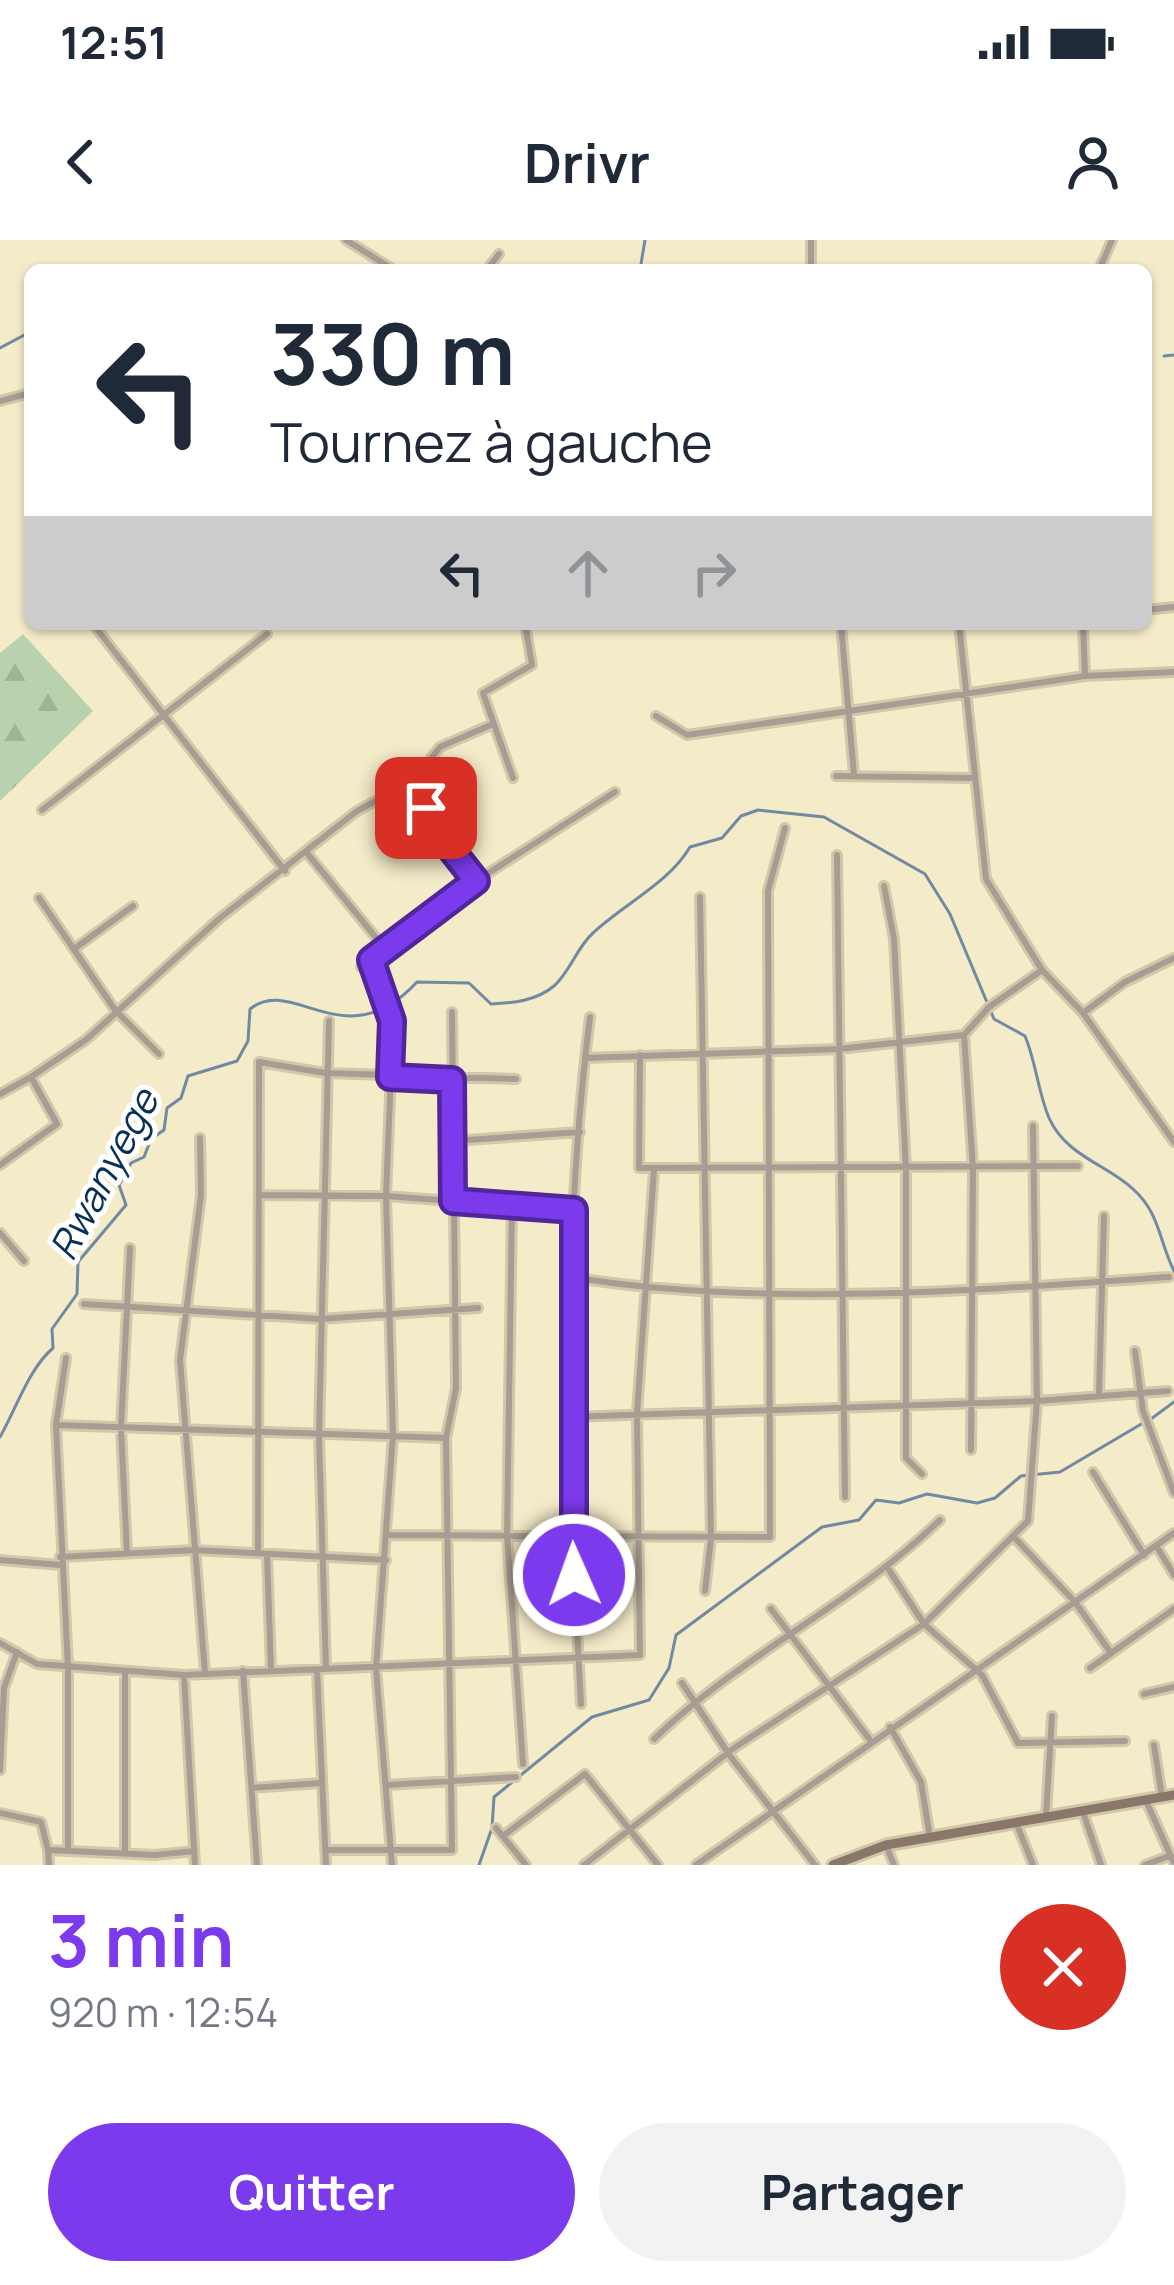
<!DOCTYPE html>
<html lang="fr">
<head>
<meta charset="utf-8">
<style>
  body { margin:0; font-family:Manrope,sans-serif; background:#f2f2f3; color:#1f2937; height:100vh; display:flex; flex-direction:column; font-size:45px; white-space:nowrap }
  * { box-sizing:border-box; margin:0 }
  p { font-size:39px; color:#747a83 }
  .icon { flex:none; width:66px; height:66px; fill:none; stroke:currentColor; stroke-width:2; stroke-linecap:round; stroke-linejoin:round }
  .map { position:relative; height:1625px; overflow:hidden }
  .sheet { display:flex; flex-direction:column; background:#fff; flex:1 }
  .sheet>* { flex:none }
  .top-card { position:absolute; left:24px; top:24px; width:1128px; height:366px; border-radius:18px; box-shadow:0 3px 9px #0004; background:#fff; color:#1f2937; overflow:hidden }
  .pin { position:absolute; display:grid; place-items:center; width:102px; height:102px; color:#fff; margin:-51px; border-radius:24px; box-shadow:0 6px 18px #0006 }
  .me { position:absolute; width:132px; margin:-66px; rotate:358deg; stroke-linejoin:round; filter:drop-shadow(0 0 9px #0008) }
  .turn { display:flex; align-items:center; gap:42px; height:252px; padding:0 48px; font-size:54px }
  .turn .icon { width:156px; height:156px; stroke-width:2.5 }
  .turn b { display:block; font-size:84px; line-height:102px }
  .lanes { display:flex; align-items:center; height:114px; padding:0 48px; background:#0003; justify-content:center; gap:60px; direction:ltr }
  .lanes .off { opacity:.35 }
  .round { display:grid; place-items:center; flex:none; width:126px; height:126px; border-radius:63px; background:#f2f2f3 }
  .summary { display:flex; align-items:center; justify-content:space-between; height:204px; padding:0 48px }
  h1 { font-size:72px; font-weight:700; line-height:90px; color:#7c3aed }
  .primary-button { display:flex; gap:24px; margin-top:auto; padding:24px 48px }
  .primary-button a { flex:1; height:138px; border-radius:72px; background:#7c3aed; color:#fff; font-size:48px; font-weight:700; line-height:138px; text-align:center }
  .primary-button a+a { background:#f2f2f3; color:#1f2937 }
  .status { display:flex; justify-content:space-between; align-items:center; height:84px; padding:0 60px; background:#fff; direction:ltr }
  .status svg { height:33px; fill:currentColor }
  header { display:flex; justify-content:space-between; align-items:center; height:156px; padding:0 48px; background:#fff; font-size:54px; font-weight:700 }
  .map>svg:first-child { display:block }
</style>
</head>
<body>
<div class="status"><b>12:51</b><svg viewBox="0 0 49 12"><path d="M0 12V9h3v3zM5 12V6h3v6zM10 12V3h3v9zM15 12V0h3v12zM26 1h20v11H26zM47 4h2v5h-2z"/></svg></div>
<header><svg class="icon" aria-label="back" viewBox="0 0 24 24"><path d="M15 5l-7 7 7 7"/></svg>Drivr<svg class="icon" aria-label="person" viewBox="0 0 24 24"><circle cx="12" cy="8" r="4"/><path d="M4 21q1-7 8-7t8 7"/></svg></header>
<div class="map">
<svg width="1174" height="1625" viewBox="0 0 1174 1625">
  <defs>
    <pattern id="forest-firs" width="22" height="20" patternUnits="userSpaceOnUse" patternTransform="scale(3)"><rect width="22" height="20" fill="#b9d2ae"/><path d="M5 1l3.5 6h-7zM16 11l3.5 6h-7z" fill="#9fb495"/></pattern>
  </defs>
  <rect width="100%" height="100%" fill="#f4ebc9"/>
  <path fill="url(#forest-firs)" d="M23 394 93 471 0 561V413Z"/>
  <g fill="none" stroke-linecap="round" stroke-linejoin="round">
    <path stroke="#7189a1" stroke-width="3" d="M640 30 645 0
      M0 108 30 92
      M1164 116 1174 115
      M1151 1179 1174 1162
      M0 1197C17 1167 28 1130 53 1108L52 1089 77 1054 78 1022 126 965 119 945 131 923 144 917 151 899 164 890 167 868 181 858 188 836 237 821 248 801 250 769C293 734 345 820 417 742L469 743 491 764C513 763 536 761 554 746 570 732 577 707 593 693 624 664 669 643 690 607L722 598 741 576 758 570 824 577 925 634 950 674 994 779 1025 796C1036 822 1038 852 1049 878 1066 916 1106 924 1133 949 1160 973 1159 1001 1174 1031
      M479 1625 492 1588 494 1557 592 1477 649 1460 669 1428 676 1395 822 1287 859 1280 876 1260 899 1263 927 1254 977 1263 995 1258 1021 1236 1060 1232 1143 1183"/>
    <g stroke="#d0c8a9" stroke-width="12">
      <path id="street" d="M346 0 394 30
        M487 30 499 14
        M811 30V0
        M1099 30 1112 0
        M0 161 30 153
        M1146 370 1174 367
        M93 384 285 631
        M841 384 854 535
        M959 384 986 639 1042 730 1083 773 1174 902
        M1083 384 1085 434
        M656 476 687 495 1085 436 1174 432
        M836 536 975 538
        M513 538 483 453 532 425 525 384
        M413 541 439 594 476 641
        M42 570 267 394
        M307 613 386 710
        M837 615 845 1257
        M884 646 894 699 906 929V1218L922 1234
        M700 657 711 1298 705 1351
        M39 658 115 770 159 814
        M74 709 133 666
        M372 720 393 781 386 956 393 1195 376 1428 392 1625
        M361 727 476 641 615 552
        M1083 773 1125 742 1174 718
        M964 795 973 928 971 1210
        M640 815 639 928 1078 926
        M585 818 839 809 964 795 989 767 1042 730
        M0 854 31 837
        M200 898 201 955 180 1120 205 1433
        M453 901 580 892
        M0 925 57 884 31 837 87 799 220 678 357 571 413 541 440 507 493 484
        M260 955 386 956 574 970
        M512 966 507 1296 523 1524
        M0 993 24 1021
        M571 1037C756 1068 981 1050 1169 1037
        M84 1064 320 1079 478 1068
        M1135 1111 1143 1171 1174 1253
        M66 1118 56 1185 68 1427V1607
        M1099 1154 1104 976
        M570 1177 1037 1161 1168 1151
        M56 1185 446 1198
        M1093 1232 1144 1315
        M388 1295 770 1297 768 651 785 588
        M1013 1296 1075 1362 1111 1413
        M1157 1307 1174 1335
        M127 1313 121 1188 130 1008
        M258 1313 259 822 325 833 516 839
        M267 1314 271 1430
        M60 1317 195 1310 386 1320
        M0 1320 61 1325
        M889 1330 924 1384 982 1435 1018 1503 1125 1501
        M771 1369 870 1500
        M0 1403 37 1424 184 1435 640 1415 637 1173 654 930
        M1090 1428 1174 1369
        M326 1429 319 1195 329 781
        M317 1430 326 1625
        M243 1431 257 1625
        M184 1435 195 1625
        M682 1443 730 1516 815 1625
        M1144 1454 1174 1447
        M581 1464C568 1235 561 1004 590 777
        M890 1487 921 1542 930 1598
        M654 1499C741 1415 853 1364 940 1280
        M1154 1505 1162 1557
        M0 1530 4 1448 17 1412
        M387 1545 516 1537
        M252 1548 320 1543
        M1146 1561 1174 1623
        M1083 1572 1101 1625
        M0 1573 41 1582 48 1610 155 1615 194 1611
        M1046 1576 1052 1476
        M1017 1585 1033 1625
        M496 1588 526 1625
        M503 1596 585 1534 658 1625
        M886 1605 894 1625
        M48 1610 49 1625
        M325 1610H452L446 1198 456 1148 452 772
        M125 1612V1431
        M584 1625 734 1508 924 1384 1028 1281 1037 1161 1033 886
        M696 1625 1174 1293
        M1145 1625 1169 1616"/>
    </g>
    <g stroke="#d0c8a9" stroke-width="15">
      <path id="secondary" d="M833 1625 886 1605 1174 1555"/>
    </g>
    <use href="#street" stroke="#a99d93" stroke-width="6"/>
    <use href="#secondary" stroke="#897869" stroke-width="9"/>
  </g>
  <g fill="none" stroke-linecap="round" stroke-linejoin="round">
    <g stroke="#51269a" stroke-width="30">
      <path id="route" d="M426 568 439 594 476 641 371 720 392 781 390 837 452 840 453 961 574 970V1335"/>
    </g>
    <use href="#route" stroke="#7c3aed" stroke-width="21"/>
  </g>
  <g text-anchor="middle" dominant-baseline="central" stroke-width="10" stroke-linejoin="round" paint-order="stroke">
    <g font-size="39" font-style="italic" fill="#093157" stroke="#fff">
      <text transform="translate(103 934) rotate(-62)">Rwanyege</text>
    </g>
  </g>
</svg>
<div class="pin" style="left:426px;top:568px;background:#d93025"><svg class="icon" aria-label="arrive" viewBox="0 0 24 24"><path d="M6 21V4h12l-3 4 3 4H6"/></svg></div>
<svg class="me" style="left:574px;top:1335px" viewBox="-20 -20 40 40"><circle r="17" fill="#7c3aed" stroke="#fff" stroke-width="3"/><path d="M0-11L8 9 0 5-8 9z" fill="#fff"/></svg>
<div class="top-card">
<div class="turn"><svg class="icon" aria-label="left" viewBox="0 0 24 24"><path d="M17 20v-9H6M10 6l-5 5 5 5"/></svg><div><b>330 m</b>Tournez à gauche</div></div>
<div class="lanes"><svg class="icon" aria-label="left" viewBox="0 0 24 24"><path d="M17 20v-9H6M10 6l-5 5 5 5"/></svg><svg class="icon off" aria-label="ahead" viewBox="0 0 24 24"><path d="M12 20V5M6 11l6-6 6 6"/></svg><svg class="icon off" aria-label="right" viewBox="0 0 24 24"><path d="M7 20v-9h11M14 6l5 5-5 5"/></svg></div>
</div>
</div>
<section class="sheet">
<div class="summary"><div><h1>3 min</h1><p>920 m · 12:54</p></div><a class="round" style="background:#d93025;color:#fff"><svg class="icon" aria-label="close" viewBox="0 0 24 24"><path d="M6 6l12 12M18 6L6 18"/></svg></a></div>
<div class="primary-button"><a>Quitter</a><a>Partager</a></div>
</section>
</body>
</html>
